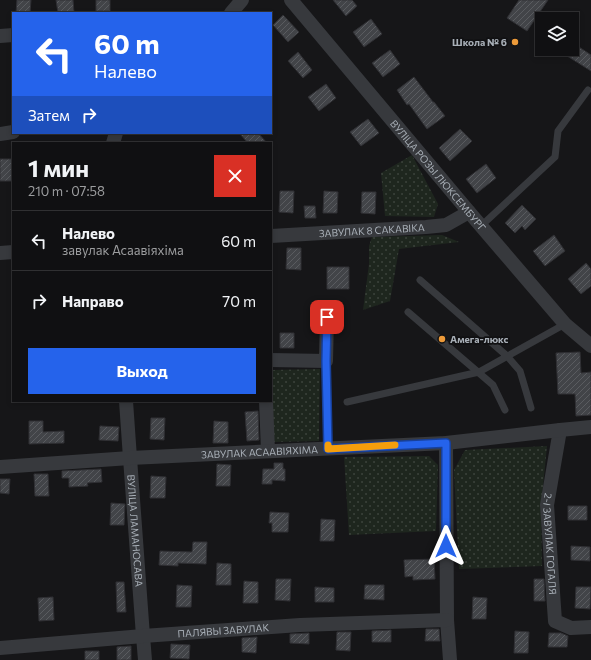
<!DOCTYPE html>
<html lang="ru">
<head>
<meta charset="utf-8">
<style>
  body { margin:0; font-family:Commissioner,sans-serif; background:#19191b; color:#f1f3f6; height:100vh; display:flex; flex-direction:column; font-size:15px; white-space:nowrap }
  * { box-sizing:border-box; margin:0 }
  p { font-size:13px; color:#9c9d9f }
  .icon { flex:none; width:22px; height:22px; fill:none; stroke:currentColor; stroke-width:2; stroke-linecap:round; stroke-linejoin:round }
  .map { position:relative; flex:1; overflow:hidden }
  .drawer { position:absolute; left:12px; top:142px; width:260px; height:260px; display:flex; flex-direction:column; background:#101012; border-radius:0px; box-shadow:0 2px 6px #0003,0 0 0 1px #303032 }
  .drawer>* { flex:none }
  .banner { position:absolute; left:12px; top:12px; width:260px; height:122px; border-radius:0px; box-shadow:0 2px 6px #0003,0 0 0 1px #303032; background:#2563eb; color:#fff; overflow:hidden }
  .controls { position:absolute; left:535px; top:12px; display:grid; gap:8px }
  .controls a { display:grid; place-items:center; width:44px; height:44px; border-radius:0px; background:#101012; box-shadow:0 2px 6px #0003,0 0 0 1px #303032; font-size:20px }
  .pin { position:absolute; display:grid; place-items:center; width:34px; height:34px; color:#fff; margin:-17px; border-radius:8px; box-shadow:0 2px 6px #0006 }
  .me { position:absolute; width:44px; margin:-22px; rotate:0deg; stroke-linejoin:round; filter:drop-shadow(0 0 3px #0008) }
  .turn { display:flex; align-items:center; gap:14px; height:84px; padding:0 16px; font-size:18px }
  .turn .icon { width:52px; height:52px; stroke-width:2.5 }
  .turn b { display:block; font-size:28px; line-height:34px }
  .then { display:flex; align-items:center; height:38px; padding:0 16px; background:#0003; gap:8px; font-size:15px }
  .round { display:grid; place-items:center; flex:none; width:42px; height:42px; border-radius:0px; background:#19191b }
  .headline { display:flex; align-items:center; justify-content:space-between; height:68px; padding:0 16px }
  h1 { font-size:24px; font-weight:700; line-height:30px }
  .button { display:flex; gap:8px; margin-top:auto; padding:8px 16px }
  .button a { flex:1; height:46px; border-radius:0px; background:#2563eb; color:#fff; font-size:16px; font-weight:700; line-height:46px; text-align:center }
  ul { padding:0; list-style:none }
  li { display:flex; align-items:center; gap:12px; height:60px; padding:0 16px; border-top:1px solid #303032 }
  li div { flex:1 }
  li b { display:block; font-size:15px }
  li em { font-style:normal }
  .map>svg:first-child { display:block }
</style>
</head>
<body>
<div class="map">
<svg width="591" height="660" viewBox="0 0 591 660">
  <defs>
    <pattern id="grass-dots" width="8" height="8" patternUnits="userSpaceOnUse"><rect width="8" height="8" fill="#1e261e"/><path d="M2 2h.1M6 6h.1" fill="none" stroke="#3c433c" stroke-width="1.8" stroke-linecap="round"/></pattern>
    <pattern id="building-hatch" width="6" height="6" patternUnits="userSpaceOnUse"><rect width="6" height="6" fill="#424448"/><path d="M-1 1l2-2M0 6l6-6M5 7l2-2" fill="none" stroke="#5a5c60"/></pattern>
  </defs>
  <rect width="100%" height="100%" fill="#161618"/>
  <path fill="url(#grass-dots)" d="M412 155 438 204 434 217 385 216 381 173Z
    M442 235 459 242 399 249 390 301 363 310 369 264V246L372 237Z
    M320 369 319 441 274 442 271 370Z
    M547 446 541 507 542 566 459 569 454 470 465 450Z
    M429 456 438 465 436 531 349 535 344 457Z"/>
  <path fill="url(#building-hatch)" stroke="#303034" d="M17 0H31L30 13H16Z
    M56 0H73L74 13H58Z
    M96 0H110V11H96Z
    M333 0H352L357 6 346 16Z
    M519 0H548L527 31 507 18Z
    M283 15 299 32 288 42 273 25Z
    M371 19 382 34 364 47 353 32Z
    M576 45 591 55V71L556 49H573Z
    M390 50 400 64 383 77 372 63Z
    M298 52 312 70 303 78 288 61Z
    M414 77 433 102H434L445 116 427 129 409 104 407 105 397 90Z
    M326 84 336 98 319 111 308 97Z
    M368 119 379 133 361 146 350 132Z
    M460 129 472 141 450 161 439 148Z
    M239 133H258L267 143H248Z
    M0 159H13V181H0Z
    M486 164 496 178 477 193 466 179Z
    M280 191H294L293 213 279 212Z
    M324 191 338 192 337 213H323Z
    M362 192H376L375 214 361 213Z
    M522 205 536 219 525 230 522 226 515 233 505 223Z
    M304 206H315L316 218H305Z
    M554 235 565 251 545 266 533 251Z
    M287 248H301V270L286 269Z
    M586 263 591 269V286L581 294 568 279Z
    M327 267H349V289H327Z
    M280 333H294V348H280Z
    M580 352 581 373 591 372V415L576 416 575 394H558L556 353Z
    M258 411 259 440 247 441 245 412Z
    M151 418H165L164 440 150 439Z
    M29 421H43V432L64 431V443L29 444Z
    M214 421 228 422V443H213Z
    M100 426 119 427 118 441 99 440Z
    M274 463H283V469H285V481L272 480V484H262L263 469H274Z
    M217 464 231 465 230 486H216Z
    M101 469 102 482 87 483 88 486 69 487V478H62V471Z
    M34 474H48L49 496H35Z
    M151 476 166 477 165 498H150Z
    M0 479H10L9 494 0 493Z
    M111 503 125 504 124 525H110Z
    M568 506H587V520H568Z
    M270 512 289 513 288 532H272V523H269Z
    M321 519 335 520 334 541H320Z
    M193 542H207L206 564 178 563V566L159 565 160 551 192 552Z
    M571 546 590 547V561L571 560Z
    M434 559 435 579 413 580V576L405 577 404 560Z
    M217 563 231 564V585H216Z
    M276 579H291L290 601 275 600Z
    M534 579H544L545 601H534Z
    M244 581 258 582V603H243Z
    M116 582H124L126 612H117Z
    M177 585 192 586 191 607H176Z
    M365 585H384V600L364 599Z
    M315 587 334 588V602H315Z
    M576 587H591L590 609 575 608Z
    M53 597 54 620 39 621 38 598Z
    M473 597 487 598 486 619H472Z
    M426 629H439L440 641H425Z
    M391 630V642H372V631Z
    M515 631 529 632 528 653H514Z
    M337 632H351L350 651 336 650Z
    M309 633V644L290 643V634Z
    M549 633H561L568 636 567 647H548Z
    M257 637 256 653 242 652V638Z
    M171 644 190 645 189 659 170 658Z
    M131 646V660H117V647Z
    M85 651H99V660H85Z"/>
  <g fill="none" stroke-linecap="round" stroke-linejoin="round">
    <path stroke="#37393d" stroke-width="7" d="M481 226 555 157 558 131 588 90
      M420 280 507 356 520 371 531 408
      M408 312 493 385 505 410
      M326 361 328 449
      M347 402 479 372 565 324"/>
    <g stroke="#37393d" stroke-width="14">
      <path id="s1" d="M291 0 469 212 565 324 591 346"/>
      <path d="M231 13 242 0"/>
      <path d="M0 36 13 35"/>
      <path d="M0 134 13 132"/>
      <path d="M113 143 116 133"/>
      <path id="s2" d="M271 236 426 227 446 225 469 212"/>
      <path d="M0 253 13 252"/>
      <path d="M271 360 326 361 327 317"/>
      <path id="s3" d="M126 401 130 458 143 636 145 660"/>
      <path d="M266 401 268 451"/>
      <path id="s4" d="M560 430 547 505 555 621 571 628 591 627"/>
      <path d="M446 443 447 620 450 660"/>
      <path id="s5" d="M0 467 130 458 446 443 560 430 591 427"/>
      <path id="s6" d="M0 648 143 636 300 625 447 620"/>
    </g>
  </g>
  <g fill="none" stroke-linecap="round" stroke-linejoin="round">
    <g stroke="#184099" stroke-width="10">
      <path id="route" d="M327 317 326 361 328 449 446 443V546"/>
    </g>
    <use href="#route" stroke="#2563eb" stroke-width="7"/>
    <path stroke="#f59e0b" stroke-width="7" d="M328 445V449L395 445"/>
  </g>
  <g fill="#ed9a39" stroke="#111113" stroke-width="1.5">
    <circle cx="515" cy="42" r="4"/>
    <circle cx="442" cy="339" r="4"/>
  </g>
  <g text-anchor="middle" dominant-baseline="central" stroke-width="3.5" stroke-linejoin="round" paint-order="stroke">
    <g font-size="10" font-weight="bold" fill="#a8afb7" stroke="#111113" text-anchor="end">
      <text x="507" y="42">Школа № 6</text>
      <text x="450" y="339" text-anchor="start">Амега-люкс</text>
    </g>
    <g font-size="10" fill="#a8afb7" stroke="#111113">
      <text stroke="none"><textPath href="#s1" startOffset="229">ВУЛІЦА РОЗЫ ЛЮКСЕМБУРГ</textPath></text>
      <text stroke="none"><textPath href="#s2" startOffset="101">ЗАВУЛАК 8 САКАВІКА</textPath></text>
      <text stroke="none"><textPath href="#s5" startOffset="260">ЗАВУЛАК АСААВІЯХІМА</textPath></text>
      <text stroke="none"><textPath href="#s3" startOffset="130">ВУЛІЦА ЛАМАНОСАВА</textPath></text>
      <text stroke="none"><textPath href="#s4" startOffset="115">2-І ЗАВУЛАК ГОГАЛЯ</textPath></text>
      <text stroke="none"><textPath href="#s6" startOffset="224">ПАЛЯВЫ ЗАВУЛАК</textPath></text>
    </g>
  </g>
</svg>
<div class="controls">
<a><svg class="icon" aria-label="layers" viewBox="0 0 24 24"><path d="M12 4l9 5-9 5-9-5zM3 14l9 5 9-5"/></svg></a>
</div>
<div class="pin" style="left:327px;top:317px;background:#d93025"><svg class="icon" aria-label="arrive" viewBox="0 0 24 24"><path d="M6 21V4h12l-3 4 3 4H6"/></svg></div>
<svg class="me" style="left:446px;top:546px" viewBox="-20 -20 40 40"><path d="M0-17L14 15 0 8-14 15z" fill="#2563eb" stroke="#fff" stroke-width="4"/></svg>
<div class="banner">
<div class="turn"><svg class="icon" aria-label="left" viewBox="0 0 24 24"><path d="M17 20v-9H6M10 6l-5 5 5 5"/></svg><div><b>60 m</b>Налево</div></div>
<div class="then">Затем<svg class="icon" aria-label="right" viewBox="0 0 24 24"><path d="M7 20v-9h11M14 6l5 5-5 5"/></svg></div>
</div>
<section class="drawer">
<div class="headline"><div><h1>1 мин</h1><p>210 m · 07:58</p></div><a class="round" style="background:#d93025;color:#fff"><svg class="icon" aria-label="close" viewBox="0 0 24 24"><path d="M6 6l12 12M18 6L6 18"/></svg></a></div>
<ul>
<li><svg class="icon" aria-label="left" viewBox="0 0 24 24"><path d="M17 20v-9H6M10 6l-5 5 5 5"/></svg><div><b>Налево</b><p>завулак Асаавіяхіма</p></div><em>60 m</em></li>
<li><svg class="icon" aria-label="right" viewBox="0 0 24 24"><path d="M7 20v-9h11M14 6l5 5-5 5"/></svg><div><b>Направо</b></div><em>70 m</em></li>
</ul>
<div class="button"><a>Выход</a></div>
</section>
</div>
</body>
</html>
